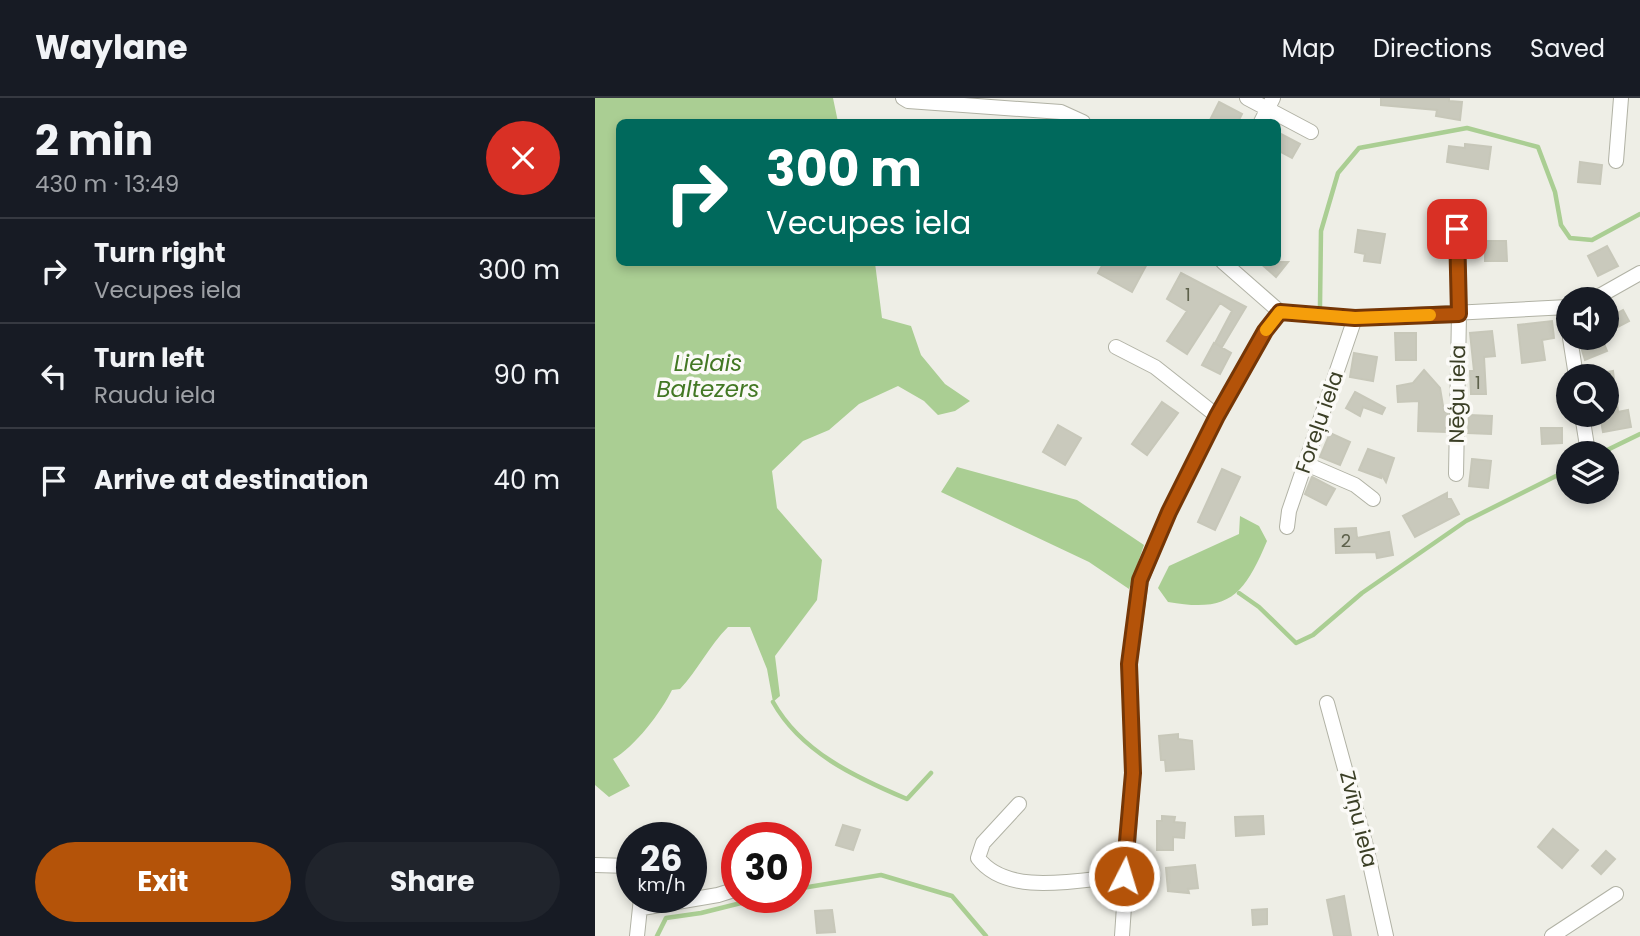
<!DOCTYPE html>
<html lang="en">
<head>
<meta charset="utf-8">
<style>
  body { margin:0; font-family:Poppins,sans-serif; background:#20242c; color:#f1f3f6; height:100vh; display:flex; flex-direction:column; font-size:26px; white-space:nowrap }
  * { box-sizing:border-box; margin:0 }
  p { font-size:23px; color:#9ea1a6 }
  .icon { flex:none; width:38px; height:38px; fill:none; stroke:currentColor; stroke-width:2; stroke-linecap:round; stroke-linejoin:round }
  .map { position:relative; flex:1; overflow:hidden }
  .sheet { display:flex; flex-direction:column; background:#171b24; width:595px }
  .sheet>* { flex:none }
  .hud { position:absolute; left:21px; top:21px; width:665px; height:147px; border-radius:10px; box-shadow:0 4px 10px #0003; background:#00695c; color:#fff; overflow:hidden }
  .tools { position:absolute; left:961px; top:189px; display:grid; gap:14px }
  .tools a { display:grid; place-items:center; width:63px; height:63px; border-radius:50%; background:#171b24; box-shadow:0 4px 10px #0003; font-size:35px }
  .speed { position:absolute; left:21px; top:724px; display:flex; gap:14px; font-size:35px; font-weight:700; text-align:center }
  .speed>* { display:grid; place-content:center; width:91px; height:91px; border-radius:50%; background:#171b24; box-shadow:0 4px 10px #0003; line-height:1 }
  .speed small { font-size:18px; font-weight:400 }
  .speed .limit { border:10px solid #d22; background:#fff; color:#111 }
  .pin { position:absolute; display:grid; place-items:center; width:60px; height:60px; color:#fff; margin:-30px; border-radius:14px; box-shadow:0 4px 10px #0006 }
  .me { position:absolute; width:77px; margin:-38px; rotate:5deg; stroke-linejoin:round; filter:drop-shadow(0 0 5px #0008) }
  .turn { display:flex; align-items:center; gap:24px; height:147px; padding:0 35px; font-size:32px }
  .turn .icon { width:91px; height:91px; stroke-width:2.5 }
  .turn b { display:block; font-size:49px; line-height:60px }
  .round { display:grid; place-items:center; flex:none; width:74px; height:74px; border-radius:37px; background:#20242c }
  .overview { display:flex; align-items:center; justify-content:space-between; height:119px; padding:0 35px }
  h1 { font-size:42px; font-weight:700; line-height:52px }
  .cta { display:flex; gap:14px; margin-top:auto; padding:14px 35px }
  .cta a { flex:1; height:80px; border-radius:42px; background:#b45309; color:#fff; font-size:28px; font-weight:700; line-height:80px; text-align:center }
  .cta a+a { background:#20242c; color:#f1f3f6 }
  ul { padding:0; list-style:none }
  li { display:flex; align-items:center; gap:21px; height:105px; padding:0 35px; border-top:2px solid #363941 }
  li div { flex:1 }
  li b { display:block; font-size:26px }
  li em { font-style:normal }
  header { display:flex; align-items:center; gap:42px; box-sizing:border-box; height:98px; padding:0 35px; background:#171b24; border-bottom:2px solid #363941 }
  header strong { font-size:33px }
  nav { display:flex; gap:38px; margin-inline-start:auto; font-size:24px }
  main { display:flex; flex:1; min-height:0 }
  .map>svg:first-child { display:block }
</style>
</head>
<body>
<header>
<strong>Waylane</strong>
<nav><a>Map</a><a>Directions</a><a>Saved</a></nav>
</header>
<main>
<section class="sheet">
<div class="overview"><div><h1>2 min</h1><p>430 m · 13:49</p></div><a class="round" style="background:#d93025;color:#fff"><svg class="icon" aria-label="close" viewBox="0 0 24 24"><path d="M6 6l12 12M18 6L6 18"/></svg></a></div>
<ul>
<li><svg class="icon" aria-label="right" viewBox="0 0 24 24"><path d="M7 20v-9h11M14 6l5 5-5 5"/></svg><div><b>Turn right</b><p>Vecupes iela</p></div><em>300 m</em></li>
<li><svg class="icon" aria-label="left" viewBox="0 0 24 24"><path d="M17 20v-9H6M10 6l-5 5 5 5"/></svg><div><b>Turn left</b><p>Raudu iela</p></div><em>90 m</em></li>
<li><svg class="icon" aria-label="arrive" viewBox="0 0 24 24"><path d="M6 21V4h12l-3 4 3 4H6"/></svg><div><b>Arrive at destination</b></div><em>40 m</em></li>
</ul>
<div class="cta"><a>Exit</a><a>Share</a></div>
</section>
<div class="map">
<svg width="1045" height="838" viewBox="0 0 1045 838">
  <rect width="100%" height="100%" fill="#eeeee6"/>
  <path fill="#aace93" d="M0 0H238L243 24H24V164L280 165 287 220 316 228 326 257 350 286 375 303 360 313 343 317 329 303 303 288 264 306 234 332 208 343 177 373 182 410 227 462 222 502 180 558 185 598 178 604 172 571 155 529H133C114 548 103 572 85 591L77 592C67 613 39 650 18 661L35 688 14 699 0 687Z
    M362 369 482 402 549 447 534 491 494 464 346 394Z
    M645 418 664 428 672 443C649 497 635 515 573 504L563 490 574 468 644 436Z"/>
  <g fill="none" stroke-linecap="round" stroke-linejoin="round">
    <path stroke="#aace93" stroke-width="4.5" d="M725 208 726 133 743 75 764 50 872 30 943 49 960 94 966 127 975 140 997 142 1045 116
      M1006 355 1045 336
      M644 495 664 509 701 545 718 537 767 495 871 423 973 372
      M178 604C206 654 260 679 312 701L336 675
      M201 791 286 777 357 798 391 838
      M62 838 71 820 106 815 166 800"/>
  </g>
  <path fill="#c9c9bc" stroke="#c7c7b9" stroke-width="2" d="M786 0H854V3L867 4 865 22 841 18 842 12 786 7Z
    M624 4 647 16 643 24H614Z
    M682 34 705 46 697 60 682 52Z
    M870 46 896 49 893 71 852 64 854 48 870 50Z
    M985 64 1007 67 1005 86 983 84Z
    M763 132 790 136 785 165 769 163 770 156 760 154Z
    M890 143H911L912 163H890Z
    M1012 148 1023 168 1003 178 993 158Z
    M509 164H553L537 194 503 175Z
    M664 164H693L681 179Z
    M586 175 651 209 627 249 620 245 637 213 625 205 592 256 572 243 592 213 572 201Z
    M1028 212 1034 223 1019 231 1013 220Z
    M957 223 959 240 947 242 950 262 927 265 923 227Z
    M897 233 900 258 889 259 891 296H876L875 273H879L875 235Z
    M800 235H821V262H801Z
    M1007 241 1012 253 990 262 986 249Z
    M619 245 636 255 625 276 607 267Z
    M759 255 782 259 778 283 755 279Z
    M829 272 845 290 849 314H853L852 334 823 333 824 303 803 304 802 288 818 285Z
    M1018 273 1023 314 1033 312 1036 329 1008 334 1005 317H1012V274Z
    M760 294 790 310 787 316 768 309 765 318 751 310Z
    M567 304 583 315 552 357 537 346Z
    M874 317 897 318 896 336 873 335Z
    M463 327 486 340 470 367 448 354Z
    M946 330H967V345L947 346Z
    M735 335 755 344 745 367 725 359Z
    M773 351 799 360 791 384 785 374 786 380 764 372Z
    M877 361 896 363 893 390 874 388Z
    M627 371 645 379 620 432 603 424Z
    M717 379 740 391 731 407 710 396Z
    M852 395V401H856L864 416 820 439 808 418Z
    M761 430 762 440 794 434 798 457 782 460 781 454 741 455 740 431Z
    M583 636V641L597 643 599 671 571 673 570 662H566L564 638Z
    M567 718 580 719 579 724 590 725 589 740 578 739V752H562V723H567Z
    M668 718 669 736 641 738 640 719Z
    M248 727 265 732 258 752 241 747Z
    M958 731 983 752 967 770 943 749Z
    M1011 753 1020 761 1006 776 997 768Z
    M600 767 603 790 593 791 594 795 573 793 571 770Z
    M749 798 756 838H739L732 802Z
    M672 811V826L658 827 657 812Z
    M237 812 240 834 222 835 220 813Z"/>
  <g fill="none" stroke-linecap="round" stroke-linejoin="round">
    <g stroke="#b1b2a5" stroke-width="16">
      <path id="street" d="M308 0 313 3 466 14 488 24
        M652 0 716 34
        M666 24 678 0
        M1021 63 1026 0
        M628 164 685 214
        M999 201 1045 175
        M970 209 973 229
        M685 214 760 220 973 209
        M975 240 981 278
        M521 249 560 269 622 318
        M987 317 992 348
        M709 365 760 387 778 401
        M861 376 864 216 862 131
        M692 429 694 413 760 220
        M732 605 771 748 791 838
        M424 706 388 745 383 760C413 800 486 781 529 778
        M0 767 34 768 37 774
        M47 810 123 797 142 791
        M42 838 46 800
        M527 838 538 675 534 566 546 482 574 413 622 318 670 233 685 214
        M957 838 1021 796"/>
    </g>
    <use href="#street" stroke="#fff" stroke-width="14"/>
  </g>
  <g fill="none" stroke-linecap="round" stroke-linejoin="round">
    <g stroke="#753606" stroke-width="18">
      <path id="route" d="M529 778 538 675 534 566 545 482 574 414 622 318 670 233 685 214 760 220 864 216 862 131"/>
    </g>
    <use href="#route" stroke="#b45309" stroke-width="12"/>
    <path stroke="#f59e0b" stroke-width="12" d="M671 232 685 214 760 220 835 217"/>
  </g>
  <g text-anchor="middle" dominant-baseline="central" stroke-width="7" stroke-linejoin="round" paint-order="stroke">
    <g font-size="18" fill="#5e624c">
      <text x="593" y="196">1</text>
      <text x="883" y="284">1</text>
      <text x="751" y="442">2</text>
    </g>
    <g font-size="21" fill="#3b3f26" stroke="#fbfaf7">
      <text transform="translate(862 296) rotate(-89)">Nēģu iela</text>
      <text transform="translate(724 324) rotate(-71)">Foreļu iela</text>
      <text transform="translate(764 721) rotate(76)">Zvīņu iela</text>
    </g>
    <g font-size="23" font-style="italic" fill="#437824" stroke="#fbfaf7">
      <text x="113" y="265">Lielais<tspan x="113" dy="26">Baltezers</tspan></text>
    </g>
  </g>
</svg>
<div class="tools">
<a><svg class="icon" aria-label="sound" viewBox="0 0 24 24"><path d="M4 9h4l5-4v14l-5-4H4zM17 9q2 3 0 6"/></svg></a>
<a><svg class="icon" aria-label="search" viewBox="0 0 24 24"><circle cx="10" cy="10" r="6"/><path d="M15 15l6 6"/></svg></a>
<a><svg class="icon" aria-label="layers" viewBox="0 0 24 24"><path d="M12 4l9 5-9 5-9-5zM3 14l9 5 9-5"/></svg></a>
</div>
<div class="speed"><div>26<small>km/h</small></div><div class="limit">30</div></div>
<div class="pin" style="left:862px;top:131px;background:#d93025"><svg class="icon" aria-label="arrive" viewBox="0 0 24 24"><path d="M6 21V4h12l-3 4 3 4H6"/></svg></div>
<svg class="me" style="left:529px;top:778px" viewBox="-20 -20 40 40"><circle r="17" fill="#b45309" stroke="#fff" stroke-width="3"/><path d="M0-11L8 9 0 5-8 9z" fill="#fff"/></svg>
<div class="hud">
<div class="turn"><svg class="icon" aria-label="right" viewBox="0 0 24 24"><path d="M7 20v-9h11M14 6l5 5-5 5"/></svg><div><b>300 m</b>Vecupes iela</div></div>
</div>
</div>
</main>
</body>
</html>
